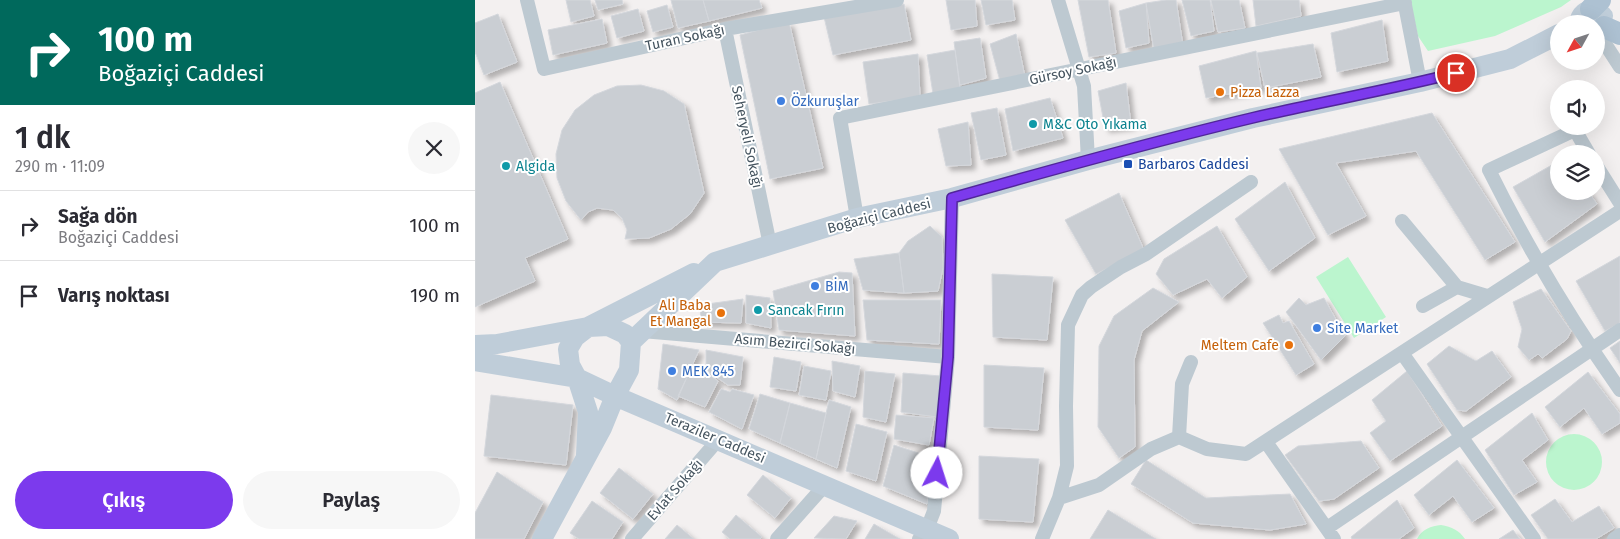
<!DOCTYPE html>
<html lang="tr">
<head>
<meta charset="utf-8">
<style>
  body { margin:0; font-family:"Fira Sans",sans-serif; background:#f7f7f7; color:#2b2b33; height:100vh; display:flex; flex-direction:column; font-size:19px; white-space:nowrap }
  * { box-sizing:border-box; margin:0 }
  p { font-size:16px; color:#7c7c81 }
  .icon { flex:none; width:28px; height:28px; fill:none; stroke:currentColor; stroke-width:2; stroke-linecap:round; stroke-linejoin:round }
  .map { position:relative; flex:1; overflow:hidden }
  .details { display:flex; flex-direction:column; background:#fff; width:475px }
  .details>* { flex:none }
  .hud { background:#00695c; color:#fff; overflow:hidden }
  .needle { width:32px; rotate:230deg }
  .buttons { position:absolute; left:1075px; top:15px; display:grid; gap:10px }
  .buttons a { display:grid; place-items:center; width:55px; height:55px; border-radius:50%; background:#fff; box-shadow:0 5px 20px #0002; font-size:25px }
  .pin { position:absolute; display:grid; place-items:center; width:42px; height:42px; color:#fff; margin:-21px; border:2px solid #fff; border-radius:50%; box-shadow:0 1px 5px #0007 }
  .me { position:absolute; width:55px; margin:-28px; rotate:5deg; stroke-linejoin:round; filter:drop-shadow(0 0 4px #0008) }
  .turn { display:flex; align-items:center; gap:18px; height:105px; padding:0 15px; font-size:22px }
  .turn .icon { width:65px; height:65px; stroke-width:2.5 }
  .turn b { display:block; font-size:35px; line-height:42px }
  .round { display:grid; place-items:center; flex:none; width:52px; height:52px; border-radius:26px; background:#f7f7f7 }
  .headline { display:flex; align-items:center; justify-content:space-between; height:85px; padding:0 15px }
  h1 { font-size:30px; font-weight:600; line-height:38px }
  .primary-button { display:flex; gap:10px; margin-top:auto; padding:10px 15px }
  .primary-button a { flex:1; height:58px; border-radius:30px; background:#7c3aed; color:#fff; font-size:20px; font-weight:600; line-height:58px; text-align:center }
  .primary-button a+a { background:#f7f7f7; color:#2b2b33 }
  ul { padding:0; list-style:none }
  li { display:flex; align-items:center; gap:15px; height:70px; padding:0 15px; border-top:1px solid #e1e1e2 }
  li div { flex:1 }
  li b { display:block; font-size:19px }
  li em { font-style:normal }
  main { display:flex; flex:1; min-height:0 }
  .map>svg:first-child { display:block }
</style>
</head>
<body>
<main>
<section class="details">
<div class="hud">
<div class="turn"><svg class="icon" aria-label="right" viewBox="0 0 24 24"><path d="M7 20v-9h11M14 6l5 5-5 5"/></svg><div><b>100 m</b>Boğaziçi Caddesi</div></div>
</div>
<div class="headline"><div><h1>1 dk</h1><p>290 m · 11:09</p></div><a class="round"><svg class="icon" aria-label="close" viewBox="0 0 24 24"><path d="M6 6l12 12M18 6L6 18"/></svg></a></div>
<ul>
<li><svg class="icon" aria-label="right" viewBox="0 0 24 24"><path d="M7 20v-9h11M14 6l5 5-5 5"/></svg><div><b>Sağa dön</b><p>Boğaziçi Caddesi</p></div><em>100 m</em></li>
<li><svg class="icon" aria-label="arrive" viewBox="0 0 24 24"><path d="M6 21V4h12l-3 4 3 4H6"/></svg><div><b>Varış noktası</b></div><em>190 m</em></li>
</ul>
<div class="primary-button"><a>Çıkış</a><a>Paylaş</a></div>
</section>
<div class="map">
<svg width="1145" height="539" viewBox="0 0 1145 539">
  <defs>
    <filter id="shadow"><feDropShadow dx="4.5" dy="4.5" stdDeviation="2.5" flood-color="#0004"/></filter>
  </defs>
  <rect width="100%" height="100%" fill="#f3f0f0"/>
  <path fill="#bbf5ce" d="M935 0H1096L1086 7 1020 36 953 51 943 36Z
    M873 257 911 317 879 338 841 277Z
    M1071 462a28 28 0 1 1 56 0a28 28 0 1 1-56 0Z
    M966 525C977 527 984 530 990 539H942C947 529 956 526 966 525Z"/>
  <path fill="#caced3" stroke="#d4d7dc" filter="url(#shadow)" d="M91 0H115L119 16 96 22Z
    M120 0H147L148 4 123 10Z
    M196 0H228L234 21 203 28Z
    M228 0H284L287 8 234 21Z
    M471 0H500L502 26 476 30Z
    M506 0H537L540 20 511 25Z
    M603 0H633L641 53 614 57Z
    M691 0H701L708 46 679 50 671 3Z
    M707 0H735L739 31 716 36Z
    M736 0H764L770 28 743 32Z
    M778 0H824L826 16 781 26Z
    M671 3 674 43 651 48 644 11Z
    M429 4 436 40 358 55 349 17Z
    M192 5 198 27 178 32 172 11Z
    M163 9 169 31 142 38 136 16Z
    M23 14 42 62 9 75 0 52V23Z
    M127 19 132 43 78 55 73 30Z
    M907 20 913 61 862 72 856 33Z
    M314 22 348 168 295 179 265 35Z
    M541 34 550 77 525 81 515 44Z
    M505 38 511 78 485 85 479 42Z
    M838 44 846 77 790 88 782 53Z
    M480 50 485 89 458 94 452 55Z
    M781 51 786 88 731 98 724 66Z
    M443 54 445 97 394 104 388 62Z
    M25 82 93 239 50 258 60 281 0 307V93Z
    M651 83 656 125 630 128 623 91Z
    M166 85 189 91 209 104 229 193 215 214 196 229 174 238 150 239 152 230 147 218 138 210 122 208 113 212 106 220 91 201 82 178 81 154 87 130 100 110 119 95 142 86Z
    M575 98 588 138 538 151 530 109Z
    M522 108 531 155 506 160 496 113Z
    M957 113 1040 242 1010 260 941 151 861 163 891 216 853 235 804 149Z
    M493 122 496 165 471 166 463 129Z
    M1084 161V191H1113L1122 204 1070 242 1038 187Z
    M810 182 840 238 794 271 760 219Z
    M644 193 669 250 621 274 590 220Z
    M455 226 467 237 468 268 463 291 429 293 424 253 433 241Z
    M742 226 772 277 747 298 732 279 698 295 681 274 689 259Z
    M424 253 429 293 388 290 379 259Z
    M1145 256V323L1130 331 1101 281Z
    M364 272 377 273 380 336 304 330 298 291Z
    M517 274 578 277 572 340 518 337Z
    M678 288 704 302 667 331 659 360 660 447 644 458 623 427 624 346 639 316Z
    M1066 289 1096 331 1092 339 1067 358 1063 354 1054 360 1043 347 1047 329 1038 302Z
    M271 295 295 298 296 328 271 323Z
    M824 298 831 305 849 298 870 336 846 360 811 312Z
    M268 299 266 323 226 322 225 305Z
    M388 300H466L464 344 392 340Z
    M804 315 808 323 814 321 839 364 821 375 788 323Z
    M1145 341V363L1135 348Z
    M188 344 224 350 202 400 183 389Z
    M974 346 1001 361 1017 351 1036 377 991 411 982 410 952 364Z
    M231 350 268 357 265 385H253L231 370Z
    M299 357 326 362 321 391 295 387Z
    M357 361 385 366 380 397 358 391Z
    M218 364 243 381 230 407 203 396Z
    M509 365 569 368 563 430 509 427Z
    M329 366 356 371 351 400 324 395Z
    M390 371 420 374 411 422 388 417Z
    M932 371 967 426 915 461 895 433 911 421 897 400Z
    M1113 372 1145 414V423L1127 434 1109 408 1085 427 1070 407Z
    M428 373 466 376 462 417 426 412Z
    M246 389 255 392 257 389 279 395 267 429 234 412Z
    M285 394 315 403 305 443 274 429Z
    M16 395 98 405 91 465 9 456Z
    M354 400 376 407 362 468 341 459Z
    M315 403 351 413 341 459 305 443Z
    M1057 413 1073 440 1047 460 1062 482 1039 495 1010 450Z
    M421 415 459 418 454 445 419 439Z
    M381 424 412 432 401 481 371 471Z
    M886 441 904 468 859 499 844 501 810 455 823 446Z
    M419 445 459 458 452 504 408 486Z
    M504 456 564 459 558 522 504 519Z
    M671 460 731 498 815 494 831 524 795 530 718 523 656 484Z
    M982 460 1019 508 997 522 978 496 954 515 939 495Z
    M144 468 178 494 158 519 125 493Z
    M22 472 68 502 49 539H0V513Z
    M288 475 316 498 300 518 272 495Z
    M1080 499 1097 522 1124 506 1139 528 1121 539H1073L1056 515Z
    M922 500 939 528 924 539H877L876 537Z
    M117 501 148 522 137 539H104L95 533Z
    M633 510 681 539H615Z
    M261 515 287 537 285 539H255L247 532Z
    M359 516 382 521 371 539 339 538Z
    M399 524 425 539H390Z
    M202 525 219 539H190Z
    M1038 530 1045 539H1024Z"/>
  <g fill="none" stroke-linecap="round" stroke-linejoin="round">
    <path stroke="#bdc9d1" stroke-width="14" d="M52 0 69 69 250 29 422 0
      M583 0 609 86 613 160
      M929 0 945 82
      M250 29 295 245
      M1123 33 1145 67
      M1114 154 1100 130 1014 170C1052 247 1096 320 1145 390
      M1121 165 1145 203
      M382 218 365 118 930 3
      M927 221 982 287
      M948 306 982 287 1012 296
      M167 331 473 357
      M927 353 1059 539
      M704 437 707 384 716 362
      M791 442 859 539
      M584 498 624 485 676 449 704 437 732 449 771 454 1145 211
      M852 528 1145 330
      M157 539 243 440
      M302 539 350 485
      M444 539 452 529 459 511 473 357 477 198
      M567 539 584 498 592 466 591 406 593 325 607 295 616 287 646 267 671 254 776 182
      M1139 539 1145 535"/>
    <path stroke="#bfcdd9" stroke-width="20" d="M1104 24C1105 14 1111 9 1121 10L1128 16
      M156 342 240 262 382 218 477 198 613 160 778 118 945 82 1035 59 1084 34
      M0 345 22 344 113 327 133 326 150 334 156 342 154 370 140 396 127 428 67 539
      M0 361 102 378 140 396 474 539
      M111 455 113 412 102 378 95 365 93 349 100 337 113 327 219 273"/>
    <path stroke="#adc1d2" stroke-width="22" d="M1116 9 1125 0
      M1129 27 1145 34"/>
  </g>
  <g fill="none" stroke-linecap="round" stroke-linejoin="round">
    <g stroke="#51269a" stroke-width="12">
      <path id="route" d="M462 473 473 357 477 198C576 170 676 142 777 118 845 102 914 90 981 73"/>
    </g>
    <use href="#route" stroke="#7c3aed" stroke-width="9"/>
  </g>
  <g fill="#e8710a" stroke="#fff" stroke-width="2">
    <circle cx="745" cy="92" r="5"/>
    <circle cx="246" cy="313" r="5"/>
    <circle cx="814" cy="345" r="5"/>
  </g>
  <g fill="#3f7fe0" stroke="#fff" stroke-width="2">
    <circle cx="306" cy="101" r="5"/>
    <circle cx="340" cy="286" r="5"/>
    <circle cx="842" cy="328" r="5"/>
    <circle cx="197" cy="371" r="5"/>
  </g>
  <g fill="#0f9aa8" stroke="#fff" stroke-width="2">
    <circle cx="558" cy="124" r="5"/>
    <circle cx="31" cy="166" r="5"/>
    <circle cx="283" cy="310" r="5"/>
  </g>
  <rect fill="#1a4fb4" stroke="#fff" stroke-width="2" x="648" y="159" width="10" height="10" rx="2.5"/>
  <g text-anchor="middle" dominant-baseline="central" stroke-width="4" stroke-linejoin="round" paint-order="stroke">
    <g font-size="14" fill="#465560" stroke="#fff">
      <text transform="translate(210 38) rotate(-12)">Turan Sokağı</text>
      <text transform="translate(598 71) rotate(-12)">Gürsoy Sokağı</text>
      <text transform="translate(272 137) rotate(78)">Seheryeli Sokağı</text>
      <text transform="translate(404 216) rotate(-14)">Boğaziçi Caddesi</text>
      <text transform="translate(320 344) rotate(5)">Asım Bezirci Sokağı</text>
      <text transform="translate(240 438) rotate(23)">Teraziler Caddesi</text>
      <text transform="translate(200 490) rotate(-49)">Evlat Sokağı</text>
    </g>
    <g font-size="14" fill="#c56008" stroke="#fff" text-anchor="end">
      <text x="755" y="92" text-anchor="start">Pizza Lazza</text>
      <text x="236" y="305">Ali Baba<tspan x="236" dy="16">Et Mangal</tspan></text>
      <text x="804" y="345">Meltem Cafe</text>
    </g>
    <g font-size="14" fill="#366cbe" stroke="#fff" text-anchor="start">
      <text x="316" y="101">Özkuruşlar</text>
      <text x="350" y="286">BİM</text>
      <text x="852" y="328">Site Market</text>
      <text x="207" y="371">MEK 845</text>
    </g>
    <g font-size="14" fill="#0d838f" stroke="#fff" text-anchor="start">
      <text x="568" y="124">M&amp;C Oto Yıkama</text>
      <text x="41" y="166">Algida</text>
      <text x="293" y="310">Sancak Fırın</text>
    </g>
    <g font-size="14" fill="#164399" stroke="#fff" text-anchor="start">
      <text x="663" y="164">Barbaros Caddesi</text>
    </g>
  </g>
</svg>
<div class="buttons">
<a><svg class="needle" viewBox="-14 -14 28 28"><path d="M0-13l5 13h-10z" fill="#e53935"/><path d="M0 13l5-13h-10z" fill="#7c7c81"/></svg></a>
<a><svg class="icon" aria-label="sound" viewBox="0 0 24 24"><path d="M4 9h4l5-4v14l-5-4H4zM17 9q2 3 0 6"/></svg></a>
<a><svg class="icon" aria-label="layers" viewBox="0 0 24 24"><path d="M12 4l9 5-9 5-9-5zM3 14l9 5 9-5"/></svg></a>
</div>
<div class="pin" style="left:981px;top:73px;background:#d93025"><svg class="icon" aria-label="arrive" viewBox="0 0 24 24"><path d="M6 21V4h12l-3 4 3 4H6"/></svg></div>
<svg class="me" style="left:462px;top:473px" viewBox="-20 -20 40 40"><circle r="19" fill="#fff"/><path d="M0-13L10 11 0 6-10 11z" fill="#7c3aed"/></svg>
</div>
</main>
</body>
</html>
